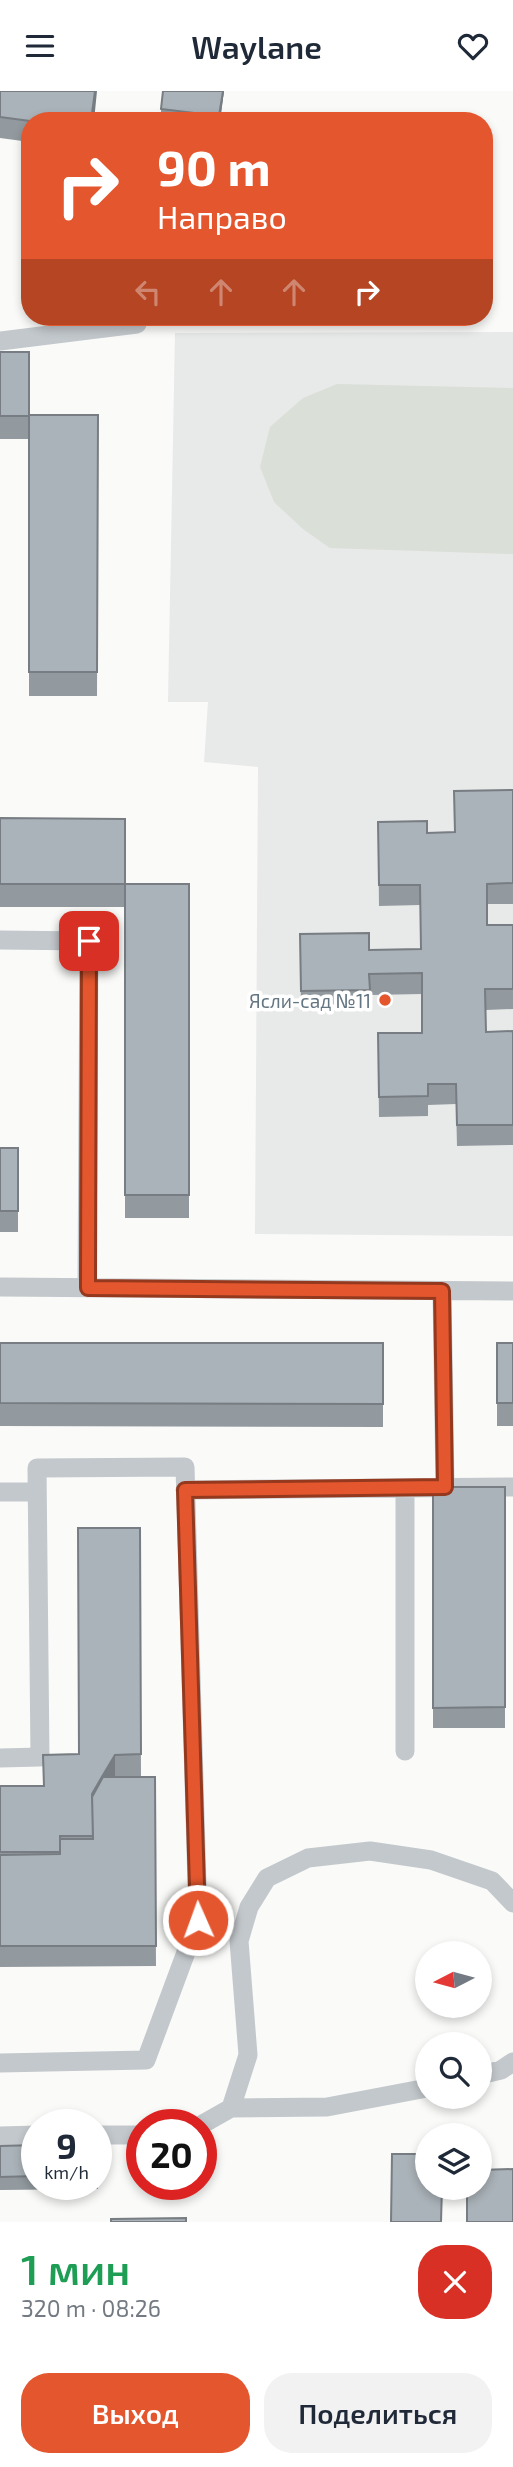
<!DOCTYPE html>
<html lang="ru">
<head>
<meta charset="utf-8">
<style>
  body { margin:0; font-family:"Exo 2",sans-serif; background:#f2f2f3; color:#1f2937; height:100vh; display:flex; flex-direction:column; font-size:26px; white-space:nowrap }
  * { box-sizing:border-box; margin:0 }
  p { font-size:23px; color:#747a83 }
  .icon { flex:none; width:38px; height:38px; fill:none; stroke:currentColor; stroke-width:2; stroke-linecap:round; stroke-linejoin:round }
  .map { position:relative; height:2131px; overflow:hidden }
  .side { display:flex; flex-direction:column; background:#fff; flex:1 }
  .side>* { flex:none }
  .top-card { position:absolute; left:21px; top:21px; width:472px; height:214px; border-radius:28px; box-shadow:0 4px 10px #0003; background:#e4572e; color:#fff; overflow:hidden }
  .needle { width:46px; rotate:264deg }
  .controls { position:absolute; left:415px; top:1850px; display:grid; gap:14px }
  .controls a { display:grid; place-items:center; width:77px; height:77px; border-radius:50%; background:#fff; box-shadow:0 4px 10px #0003; font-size:35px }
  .speed { position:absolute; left:21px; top:2018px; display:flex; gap:14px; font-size:35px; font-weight:700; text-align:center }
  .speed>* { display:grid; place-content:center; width:91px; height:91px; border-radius:50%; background:#fff; box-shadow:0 4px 10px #0003; line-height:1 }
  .speed small { font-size:18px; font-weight:400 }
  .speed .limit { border:10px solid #d22; background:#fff; color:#111 }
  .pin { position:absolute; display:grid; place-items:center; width:60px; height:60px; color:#fff; margin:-30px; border-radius:14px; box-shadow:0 4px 10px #0006 }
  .me { position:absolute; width:77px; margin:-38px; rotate:358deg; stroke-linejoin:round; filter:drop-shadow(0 0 5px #0008) }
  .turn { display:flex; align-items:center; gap:24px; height:147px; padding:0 21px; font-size:32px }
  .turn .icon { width:91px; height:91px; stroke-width:2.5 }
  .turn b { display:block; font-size:49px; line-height:60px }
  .lanes { display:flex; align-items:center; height:66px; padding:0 21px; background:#0003; justify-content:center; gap:35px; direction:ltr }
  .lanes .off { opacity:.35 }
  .round { display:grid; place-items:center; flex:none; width:74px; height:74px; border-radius:28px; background:#f2f2f3 }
  .overview { display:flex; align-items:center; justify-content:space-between; height:119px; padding:0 21px }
  h1 { font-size:42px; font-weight:600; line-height:52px; color:#1e9e55 }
  .button { display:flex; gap:14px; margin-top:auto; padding:14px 21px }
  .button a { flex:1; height:80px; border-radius:28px; background:#e4572e; color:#fff; font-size:28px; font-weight:600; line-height:80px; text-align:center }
  .button a+a { background:#f2f2f3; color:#1f2937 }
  header { display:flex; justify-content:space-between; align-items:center; height:91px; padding:0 21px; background:#fff; font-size:32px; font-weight:600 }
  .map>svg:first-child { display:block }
</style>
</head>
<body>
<header><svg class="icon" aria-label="menu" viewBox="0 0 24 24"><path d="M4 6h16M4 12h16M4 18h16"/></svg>Waylane<svg class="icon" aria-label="heart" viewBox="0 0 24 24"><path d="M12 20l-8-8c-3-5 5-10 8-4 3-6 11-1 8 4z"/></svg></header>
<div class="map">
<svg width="513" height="2131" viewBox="0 0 513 2131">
  <rect width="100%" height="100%" fill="#fafaf8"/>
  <path fill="#e8e9e9" d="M513 241V1145L255 1143 258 676 204 671 208 611H168L175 242Z"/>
  <path fill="#dadfd7" d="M337 293 513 297V463L330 457 303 438 274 411 260 376 270 336 303 307Z"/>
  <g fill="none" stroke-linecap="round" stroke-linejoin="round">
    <path stroke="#c3c8cc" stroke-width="19" d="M0 250 137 233
      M0 849 89 850 87 1197
      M0 1196 513 1200
      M442 1200 445 1396
      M185 1399 513 1396
      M0 1401H37
      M405 1660V1397
      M0 1667 40 1666 37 1377 185 1376 198 1829 146 1969 0 1972
      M480 1984 501 1979 513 1971
      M231 2017 327 2016 427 1997
      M201 2034 231 2017 248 1964 239 1850 249 1816 267 1787 308 1767 370 1760 431 1769 492 1790 513 1812
      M96 2044H142
      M0 2045 37 2044"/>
  </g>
  <path fill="#929a9f" d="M0 0 30 30V51L0 47Z
    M163 0H224L220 30H161V18Z
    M0 261 29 324H98L97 605H29V348H0Z
    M513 699V813H487V834H513V918L486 919V941L513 940V1054L457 1055 456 1013 428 1014V1025L379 1026 378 942H422V903L370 904V919L301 920 300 843 369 859 421 858 420 814 379 815 378 731 427 742 455 741Z
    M0 727 125 793H189V1127H125V816H0Z
    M0 1057H18V1141H0Z
    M0 1252H383V1336L0 1335Z
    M497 1252H513V1335H497Z
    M433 1396H505V1637H433Z
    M140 1437 141 1686H155L156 1875 0 1876V1695H43L79 1663Z
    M37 2054V2093H96V2054H98V2098L0 2099V2055Z"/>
  <path fill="#777d82" d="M95 0H97L94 30H91Z
    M223 0H224L220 30H219Z
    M115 1664V1687L93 1726 92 1703Z"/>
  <path fill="#aab3b9" stroke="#777d82" stroke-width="2" d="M0 0H95L91 30H30L0 26Z
    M163 0H223L219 25 161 18Z
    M0 261H29V325H0Z
    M29 324H98L97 581H29Z
    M513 699V792L487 793V834H513V898H485L486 941 513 940V1034H457L456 993H428V1005L379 1006 378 942H422V882L369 883 370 899 301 900 300 843 369 842V859L421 858 420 794H379L378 731 427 730V742L455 741 454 700Z
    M0 727 125 728V793H0Z
    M125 793H189V1104H125Z
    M0 1057H18V1120H0Z
    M0 1252H383V1313L0 1312Z
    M497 1252H513V1312H497Z
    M433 1396H505V1616L433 1617Z
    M78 1437H140L141 1663 115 1664 103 1684 92 1703 93 1745H60V1761H0V1695H44L43 1664 79 1663Z
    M103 1686H155L156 1855H0V1764L60 1763V1748H93L92 1706Z
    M37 2054V2085L0 2086V2055Z
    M96 2054H98V2085H96Z
    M392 2063H427V2096H442L441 2131H391Z
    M513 2078V2131H467V2096H480V2079Z
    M186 2127V2131H111V2128Z"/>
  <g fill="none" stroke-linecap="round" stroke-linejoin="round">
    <g stroke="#94391e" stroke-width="18">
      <path id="route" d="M89 850 88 1197 442 1200 445 1396 185 1399 198 1829"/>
    </g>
    <use href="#route" stroke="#e4572e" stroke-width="12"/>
  </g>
  <circle fill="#e4572e" stroke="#fff" stroke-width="2.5" cx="385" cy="909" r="7"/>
  <g text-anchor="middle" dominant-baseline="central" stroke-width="7" stroke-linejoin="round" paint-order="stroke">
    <g font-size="19" fill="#657683" stroke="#fff" text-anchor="end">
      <text x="371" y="909">Ясли-сад №11</text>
    </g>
  </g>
</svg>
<div class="controls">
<a><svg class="needle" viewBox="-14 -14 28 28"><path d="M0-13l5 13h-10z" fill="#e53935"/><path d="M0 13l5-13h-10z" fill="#747a83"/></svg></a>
<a><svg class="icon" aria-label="search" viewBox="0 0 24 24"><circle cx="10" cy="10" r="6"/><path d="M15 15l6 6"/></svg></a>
<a><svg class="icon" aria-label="layers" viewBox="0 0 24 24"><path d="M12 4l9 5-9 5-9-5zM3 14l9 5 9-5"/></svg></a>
</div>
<div class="speed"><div>9<small>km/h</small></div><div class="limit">20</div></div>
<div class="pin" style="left:89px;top:850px;background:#d93025"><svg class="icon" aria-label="arrive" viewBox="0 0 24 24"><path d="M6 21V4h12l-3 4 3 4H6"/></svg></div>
<svg class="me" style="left:198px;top:1829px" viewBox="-20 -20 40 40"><circle r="17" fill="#e4572e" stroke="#fff" stroke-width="3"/><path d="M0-11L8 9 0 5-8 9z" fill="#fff"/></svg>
<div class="top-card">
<div class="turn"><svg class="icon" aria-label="right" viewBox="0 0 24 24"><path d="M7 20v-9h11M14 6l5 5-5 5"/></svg><div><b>90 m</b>Направо</div></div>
<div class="lanes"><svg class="icon off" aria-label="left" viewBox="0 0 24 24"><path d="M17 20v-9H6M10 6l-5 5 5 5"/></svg><svg class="icon off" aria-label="ahead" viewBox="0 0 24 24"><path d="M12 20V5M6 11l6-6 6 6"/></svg><svg class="icon off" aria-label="ahead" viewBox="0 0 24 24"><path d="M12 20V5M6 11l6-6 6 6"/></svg><svg class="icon" aria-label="right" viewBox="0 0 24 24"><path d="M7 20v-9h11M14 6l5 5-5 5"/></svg></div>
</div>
</div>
<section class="side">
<div class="overview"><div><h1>1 мин</h1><p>320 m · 08:26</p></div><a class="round" style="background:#d93025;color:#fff"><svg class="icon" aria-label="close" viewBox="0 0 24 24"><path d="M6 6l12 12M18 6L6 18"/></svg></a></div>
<div class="button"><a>Выход</a><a>Поделиться</a></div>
</section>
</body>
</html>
